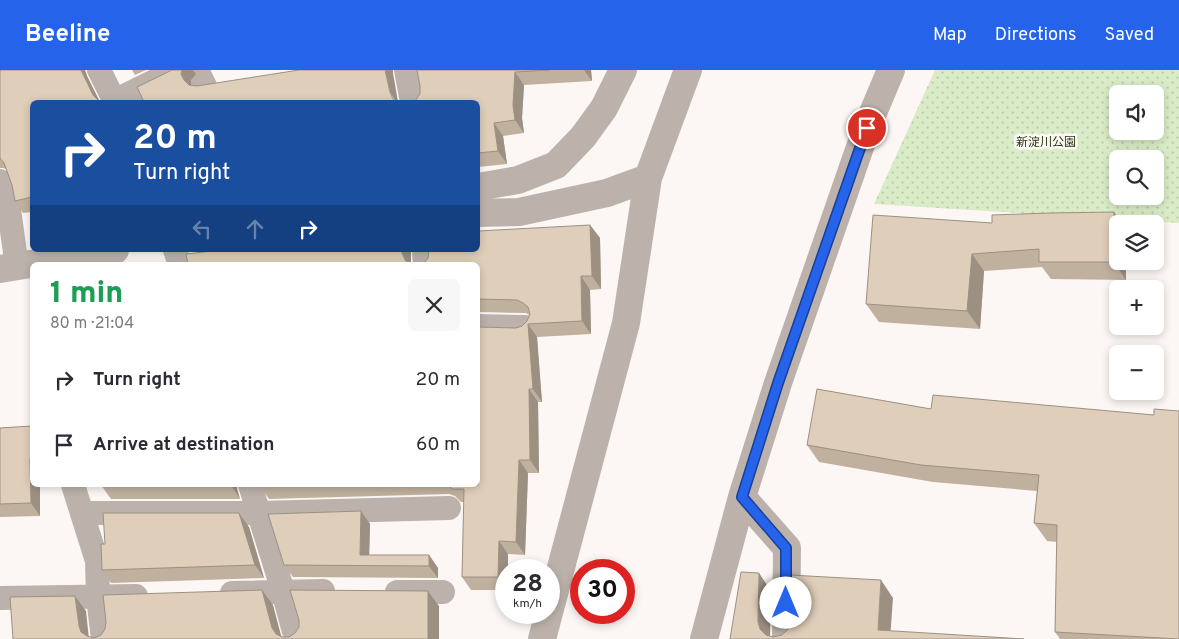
<!DOCTYPE html>
<html lang="en">
<head>
<meta charset="utf-8">
<style>
  body { margin:0; font-family:Overpass,"Noto Sans JP",sans-serif; background:#f7f7f7; color:#2b2b33; height:100vh; display:flex; flex-direction:column; font-size:19px; white-space:nowrap }
  * { box-sizing:border-box; margin:0 }
  p { font-size:16px; color:#7c7c81 }
  .icon { flex:none; width:28px; height:28px; fill:none; stroke:currentColor; stroke-width:2; stroke-linecap:round; stroke-linejoin:round }
  .map { position:relative; flex:1; overflow:hidden }
  .drawer { position:absolute; left:30px; top:192px; width:450px; height:225px; display:flex; flex-direction:column; background:#fff; border-radius:8px; box-shadow:0 2px 8px #0003 }
  .drawer>* { flex:none }
  .banner { position:absolute; left:30px; top:30px; width:450px; height:152px; border-radius:8px; box-shadow:0 2px 8px #0003; background:#1a4fa0; color:#fff; overflow:hidden }
  .tools { position:absolute; left:1109px; top:15px; display:grid; gap:10px }
  .tools a { display:grid; place-items:center; width:55px; height:55px; border-radius:8px; background:#fff; box-shadow:0 2px 8px #0003; font-size:25px }
  .speed { position:absolute; left:495px; top:489px; display:flex; gap:10px; font-size:25px; font-weight:700; text-align:center }
  .speed>* { display:grid; place-content:center; width:65px; height:65px; border-radius:50%; background:#fff; box-shadow:0 2px 8px #0003; line-height:1 }
  .speed small { font-size:12px; font-weight:400 }
  .speed .limit { border:8px solid #d22; background:#fff; color:#111 }
  .pin { position:absolute; display:grid; place-items:center; width:42px; height:42px; color:#fff; margin:-21px; border:2px solid #fff; border-radius:50%; box-shadow:0 1px 5px #0007 }
  .me { position:absolute; width:55px; margin:-28px; rotate:0deg; stroke-linejoin:round; filter:drop-shadow(0 0 4px #0008) }
  .turn { display:flex; align-items:center; gap:18px; height:105px; padding:0 20px; font-size:22px }
  .turn .icon { width:65px; height:65px; stroke-width:2.5 }
  .turn b { display:block; font-size:35px; line-height:42px }
  .lanes { display:flex; align-items:center; height:48px; padding:0 20px; background:#0003; justify-content:center; gap:25px; direction:ltr }
  .lanes .off { opacity:.35 }
  .round { display:grid; place-items:center; flex:none; width:52px; height:52px; border-radius:8px; background:#f7f7f7 }
  .head { display:flex; align-items:center; justify-content:space-between; height:85px; padding:0 20px }
  h1 { font-size:30px; font-weight:800; line-height:38px; color:#1e9e55 }
  ul { padding:0; list-style:none }
  li { display:flex; align-items:center; gap:15px; height:65px; padding:0 20px }
  li div { flex:1 }
  li b { display:block; font-size:19px }
  li em { font-style:normal }
  header { display:flex; align-items:center; gap:30px; box-sizing:border-box; height:70px; padding:0 25px; background:#2563eb; color:#fff }
  header strong { font-size:24px }
  nav { display:flex; gap:28px; margin-inline-start:auto; font-size:18px }
  .map>svg:first-child { display:block }
</style>
</head>
<body>
<header>
<strong>Beeline</strong>
<nav><a>Map</a><a>Directions</a><a>Saved</a></nav>
</header>
<div class="map">
<svg width="1179" height="569" viewBox="0 0 1179 569">
  <defs>
    <pattern id="park-dots" width="8" height="8" patternUnits="userSpaceOnUse" patternTransform="scale(1.25)"><rect width="8" height="8" fill="#daecc7"/><path d="M2 2h.1M6 6h.1" fill="none" stroke="#bbcaaa" stroke-width="1.8" stroke-linecap="round"/></pattern>
  </defs>
  <rect width="100%" height="100%" fill="#fcf7f4"/>
  <path fill="url(#park-dots)" fill-rule="evenodd" d="M935 0H1179V153L874 134ZM1118 24H1155V61H1118ZM1118 89H1155V126H1118Z"/>
  <g fill="none" stroke-linecap="round" stroke-linejoin="round">
    <path stroke="#bcb2ab" stroke-width="24" d="M99 0 115 32
      M197 0 213 32
      M114 31 177 0
      M0 111 8 132 17 197
      M175 180 180 195
      M424 180 425 195
      M478 256 525 257
      M73 415 97 491 98 527 103 569
      M250 415 283 521 296 569
      M82 443H259L449 438
      M397 522H443
      M232 523 323 521
      M0 528 136 526"/>
    <path stroke="#bcb2ab" stroke-width="28" d="M408 0 414 32
      M478 117 518 110 556 95 583 67 604 38 623 0
      M478 143 519 142 607 123 648 108
      M0 199 115 180
      M742 427 787 478 786 569
      M542 569 626 253 648 108 688 0
      M704 569 742 427 778 313 867 57 891 0"/>
  </g>
  <path fill="#c0b19f" d="M0 0H85L87 6 99 31 32 32V142L23 143 15 131 12 115 6 99 3 98H0Z
    M132 0H146L135 5Z
    M172 0H211L202 1 196 4 191 10V15L197 16 393 3 144 32Z
    M417 0H591L592 11 524 15 522 48 524 63 503 66 507 94 478 97V32L415 31 420 24V16Z
    M1114 142 1122 154H1118V191H1126V210L1051 209 1042 197 984 201 980 259 879 252 866 234 992 153Z
    M590 155 600 168 601 219 590 220 591 264 537 267 542 332H538L539 403H528L525 485 508 484 506 500V520H471L462 507 464 432H461L455 426 449 424 269 429 259 415H478L516 258 522 256 527 251 529 245 526 243 478 242V195Z
    M931 339 1154 345 1179 569H1060L1055 562 1057 472 1047 471 1034 453 1037 421 933 412 819 392 807 375Z
    M32 356V415H40V446L0 447V358Z
    M101 415H237V419L240 429H111Z
    M361 441 370 454 369 485H429L438 498V508L293 507 284 495Z
    M249 457 264 508 111 513 102 500 105 474Z"/>
  <path fill="#9c9082" d="M81 0H85L87 6 100 32H98L93 25Z
    M182 0H193L196 4 191 10V17L184 10 181 4Z
    M385 0H393V3L398 32H396L390 22Z
    M584 0H591L592 11Z
    M515 2 524 15 522 48 524 63 515 50 513 35Z
    M494 53 503 66 507 94 498 81Z
    M1114 142 1122 154H1118V191H1126V210L1114 192Z
    M590 155 600 168 601 219 592 206Z
    M402 180H411V195L405 190 402 183Z
    M972 184 984 201 980 259 967 241Z
    M581 206 590 220 591 264 582 251Z
    M528 254 537 267 542 332 533 319Z
    M529 319 538 332 539 403 530 390Z
    M30 389 32 392V415H40V446L31 433Z
    M519 390 528 403 525 485 516 472Z
    M231 415H237V419L240 429Z
    M361 441 370 454 369 495 360 485Z
    M239 443 249 457 264 508 255 495Z
    M499 471 508 484V500H506V518L498 507Z
    M429 485 438 498V508L429 496Z
    M759 503 771 521 770 569H767L760 559 758 552Z
    M881 510 893 528 890 569 878 560Z
    M262 520 273 535 282 569H280L272 558Z
    M428 521 439 536V569H428Z
    M75 526 86 541 89 569 81 562 79 556Z"/>
  <path fill="#dfceb9" stroke="#9c9082" d="M0 0H81L93 25 99 31V32H32V127L15 131 12 115 4 93 0 88Z
    M172 0H182L181 4 184 10 189 15 197 16 299 0H385L390 22 393 29 398 32H144L137 17Z
    M417 0H550L515 2 513 35 515 50 494 53 498 81 478 83V32H411L415 31 420 24V16Z
    M1114 142V192H1039V179L972 184 967 241 866 234 873 145 992 153V145L1050 143Z
    M590 155 592 206H581L582 251 528 254 533 319H529L530 390H519L516 472 499 471 498 507H462L464 419H452L448 415H478V257L516 258 522 256 527 251 530 244 528 237 523 233 517 230 478 229V195H419L424 193 428 188 429 180H478V161Z
    M221 180H402V183L405 190 410 194 414 195H188L186 184Z
    M817 319 931 339 933 325 1154 345V339L1179 341V569L1055 562 1057 455 1034 453 1039 405 921 395 807 375Z
    M32 356V389H30L31 433 0 434V358Z
    M101 415H231V416H102Z
    M259 415H296L260 416Z
    M361 441 360 485H429V496L284 495 268 444Z
    M103 443H239L255 495 102 500 101 474H105Z
    M741 502 759 503 758 552 760 559 766 565 773 567 782 565 788 559 789 552 790 505 881 510 878 560 1024 569H730Z
    M262 520 272 558 276 564 282 567H289L295 563 299 557V550L290 520 428 521V569H13L10 527 75 526 79 556 81 562 87 566 94 568 101 565 105 559 106 552 103 525Z"/>
  <g fill="none" stroke-linecap="round" stroke-linejoin="round">
    <g stroke="#184099" stroke-width="12">
      <path id="route" d="M786 533V478L742 427 778 313 867 58"/>
    </g>
    <use href="#route" stroke="#2563eb" stroke-width="9"/>
  </g>
  <g text-anchor="middle" dominant-baseline="central" stroke-width="5" stroke-linejoin="round" paint-order="stroke">
    <g font-size="12" fill="#293b0f" stroke="#fcf7f4">
      <text x="1046" y="73">新淀川公園</text>
    </g>
  </g>
</svg>
<div class="tools">
<a><svg class="icon" aria-label="sound" viewBox="0 0 24 24"><path d="M4 9h4l5-4v14l-5-4H4zM17 9q2 3 0 6"/></svg></a>
<a><svg class="icon" aria-label="search" viewBox="0 0 24 24"><circle cx="10" cy="10" r="6"/><path d="M15 15l6 6"/></svg></a>
<a><svg class="icon" aria-label="layers" viewBox="0 0 24 24"><path d="M12 4l9 5-9 5-9-5zM3 14l9 5 9-5"/></svg></a>
<a>+</a>
<a>−</a>
</div>
<div class="speed"><div>28<small>km/h</small></div><div class="limit">30</div></div>
<div class="pin" style="left:867px;top:58px;background:#d93025"><svg class="icon" aria-label="arrive" viewBox="0 0 24 24"><path d="M6 21V4h12l-3 4 3 4H6"/></svg></div>
<svg class="me" style="left:786px;top:533px" viewBox="-20 -20 40 40"><circle r="19" fill="#fff"/><path d="M0-13L10 11 0 6-10 11z" fill="#2563eb"/></svg>
<div class="banner">
<div class="turn"><svg class="icon" aria-label="right" viewBox="0 0 24 24"><path d="M7 20v-9h11M14 6l5 5-5 5"/></svg><div><b>20 m</b>Turn right</div></div>
<div class="lanes"><svg class="icon off" aria-label="left" viewBox="0 0 24 24"><path d="M17 20v-9H6M10 6l-5 5 5 5"/></svg><svg class="icon off" aria-label="ahead" viewBox="0 0 24 24"><path d="M12 20V5M6 11l6-6 6 6"/></svg><svg class="icon" aria-label="right" viewBox="0 0 24 24"><path d="M7 20v-9h11M14 6l5 5-5 5"/></svg></div>
</div>
<section class="drawer">
<div class="head"><div><h1>1 min</h1><p>80 m · 21:04</p></div><a class="round"><svg class="icon" aria-label="close" viewBox="0 0 24 24"><path d="M6 6l12 12M18 6L6 18"/></svg></a></div>
<ul>
<li><svg class="icon" aria-label="right" viewBox="0 0 24 24"><path d="M7 20v-9h11M14 6l5 5-5 5"/></svg><div><b>Turn right</b></div><em>20 m</em></li>
<li><svg class="icon" aria-label="arrive" viewBox="0 0 24 24"><path d="M6 21V4h12l-3 4 3 4H6"/></svg><div><b>Arrive at destination</b></div><em>60 m</em></li>
</ul>
</section>
</div>
</body>
</html>
